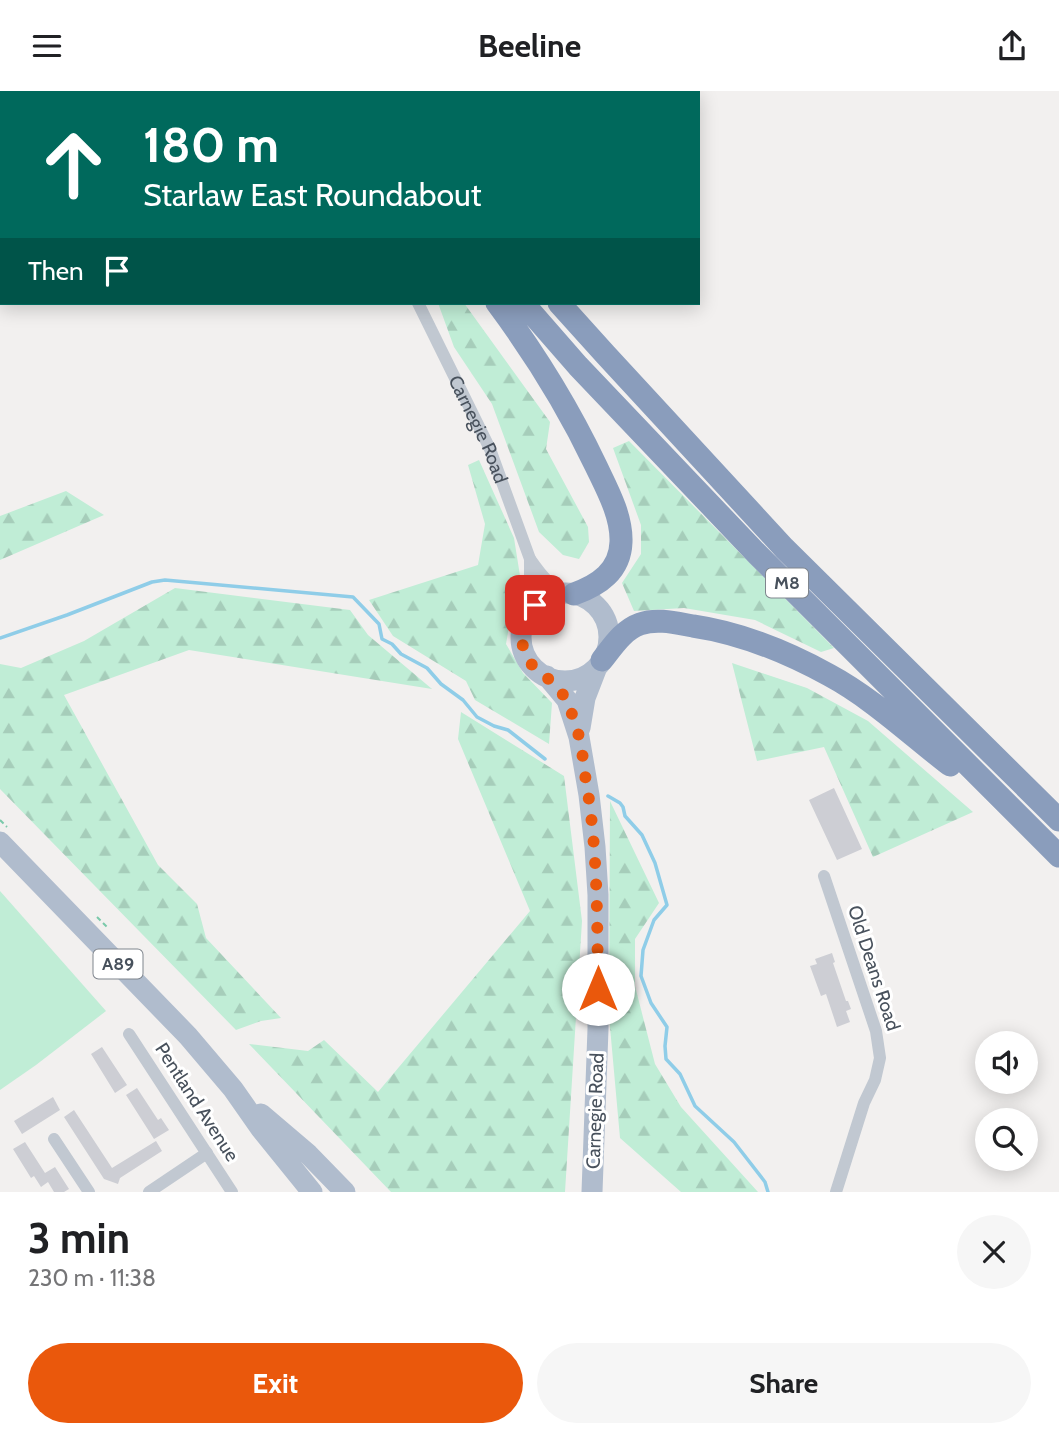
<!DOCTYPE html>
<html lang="en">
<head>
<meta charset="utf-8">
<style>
  body { margin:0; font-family:Cabin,sans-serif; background:#f6f6f6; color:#202124; height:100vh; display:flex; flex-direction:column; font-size:26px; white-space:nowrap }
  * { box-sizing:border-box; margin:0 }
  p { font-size:23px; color:#757577 }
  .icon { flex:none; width:38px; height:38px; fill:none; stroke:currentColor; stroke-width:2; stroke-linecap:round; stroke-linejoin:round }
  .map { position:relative; height:1101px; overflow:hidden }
  .panel { display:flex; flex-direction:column; background:#fff; flex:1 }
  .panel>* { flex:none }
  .top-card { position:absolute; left:0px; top:0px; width:700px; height:214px; box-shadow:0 4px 18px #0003; background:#00695c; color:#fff; overflow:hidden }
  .tools { position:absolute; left:975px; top:940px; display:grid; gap:14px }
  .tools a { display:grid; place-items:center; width:63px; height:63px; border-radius:50%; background:#fff; box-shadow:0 4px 18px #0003; font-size:35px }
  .pin { position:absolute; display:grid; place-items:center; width:60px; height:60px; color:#fff; margin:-30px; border-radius:14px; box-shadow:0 4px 10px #0006 }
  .me { position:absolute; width:77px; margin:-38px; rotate:0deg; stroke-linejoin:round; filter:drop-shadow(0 0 5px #0008) }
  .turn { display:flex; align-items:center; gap:24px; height:147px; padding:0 28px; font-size:32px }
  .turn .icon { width:91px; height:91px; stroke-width:2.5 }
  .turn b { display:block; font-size:49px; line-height:60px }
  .then { display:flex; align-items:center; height:66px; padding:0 28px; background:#0003; gap:14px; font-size:26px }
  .round { display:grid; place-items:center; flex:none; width:74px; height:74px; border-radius:37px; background:#f6f6f6 }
  .summary { display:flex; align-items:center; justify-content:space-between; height:119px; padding:0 28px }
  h1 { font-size:42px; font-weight:800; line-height:52px }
  .primary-button { display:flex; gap:14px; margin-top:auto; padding:14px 28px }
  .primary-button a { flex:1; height:80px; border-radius:42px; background:#ea580c; color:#fff; font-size:28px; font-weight:800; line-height:80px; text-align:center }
  .primary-button a+a { background:#f6f6f6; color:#202124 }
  header { display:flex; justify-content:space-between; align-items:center; height:91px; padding:0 28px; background:#fff; font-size:32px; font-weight:800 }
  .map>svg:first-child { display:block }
</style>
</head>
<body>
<header><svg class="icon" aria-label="menu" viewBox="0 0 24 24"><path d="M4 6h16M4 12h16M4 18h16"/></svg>Beeline<svg class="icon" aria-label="share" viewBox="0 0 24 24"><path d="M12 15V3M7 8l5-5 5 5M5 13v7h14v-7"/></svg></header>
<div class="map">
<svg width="1059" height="1101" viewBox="0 0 1059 1101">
  <defs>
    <pattern id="forest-firs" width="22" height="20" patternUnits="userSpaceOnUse" patternTransform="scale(1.75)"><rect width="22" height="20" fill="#c0edd6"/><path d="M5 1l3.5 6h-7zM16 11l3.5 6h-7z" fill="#a6cdba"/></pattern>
  </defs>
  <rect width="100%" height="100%" fill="#f2f0ef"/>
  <path fill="#c0edd6" d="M0 800 106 920 36 974 0 999Z"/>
  <path fill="url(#forest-firs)" d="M438 212H464L550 331 546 358 588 436 589 451 579 468 563 464 539 441 492 313 454 256Z
    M629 350 834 557 821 561 755 529 684 517 634 520 622 492 641 463V434L613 357Z
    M479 369 514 447 521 491 512 518 506 553 523 582 552 612 549 653 475 609 466 590 393 545 369 509 478 474 485 433 468 374Z
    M66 400 104 424 0 469V425Z
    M175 497 350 519 368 544 432 598 189 559 64 604 158 774 197 813 206 847 281 927 261 930 236 939 0 698V573L21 577 84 550Z
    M732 572 807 597 868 630 973 721 873 766 824 656 757 670Z
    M461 621 564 685 582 830 565 1101H391L249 953 308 960 324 949 378 1001 530 820 458 648Z
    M610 710 659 812 635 848V895L655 973 681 1016 758 1101H681L620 1047 609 925Z"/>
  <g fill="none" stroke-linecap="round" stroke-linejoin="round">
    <path stroke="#8fcde8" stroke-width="3.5" d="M0 547 67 524 152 491 165 489 353 506 379 533 382 548 392 553 401 563 427 577 441 593 463 609 477 626 494 635 508 639 545 668
      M608 705 620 712 623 716 625 725 642 744 655 772 667 814 654 829 643 859 641 885 651 912 667 936 665 955 666 968 680 983 695 1015 734 1051 765 1091 768 1101"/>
  </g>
  <path fill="#cdced4" d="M834 697 862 758 837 769 809 709Z
    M832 862 835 871 833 872 846 910H848L851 918 846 920 850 931 837 936 826 903 821 905 810 875 817 873 815 868Z
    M102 956 127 994 115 1002 91 963Z
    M137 997 158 1029 161 1027 169 1039 154 1048 126 1004Z
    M53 1006 60 1019 22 1043 14 1030Z
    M74 1019 112 1077 156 1050 162 1060 120 1087 118 1093 104 1088 64 1026Z
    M25 1051 45 1082 55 1076 69 1098 64 1101H54L48 1091 41 1096 34 1085 31 1087 13 1058Z"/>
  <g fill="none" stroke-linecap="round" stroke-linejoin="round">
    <path stroke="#7ac9aa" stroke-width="2" stroke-dasharray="5 3.5" stroke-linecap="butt" d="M0 729 7 736
      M97 826 108 837"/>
    <path stroke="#c1c8d1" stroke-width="6" d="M17 0 18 2
      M0 151 2 149"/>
    <g stroke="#c1c8d1" stroke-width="12">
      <path d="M268 0 269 2"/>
      <path id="s1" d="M418 212 490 358 530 468V501L523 535"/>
      <path d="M530 468C542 485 549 495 569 502"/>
      <path d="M824 785 876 940 880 967 875 989 864 1012 836 1101"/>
      <path d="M129 943 232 1101"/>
      <path d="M54 1048 89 1101"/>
      <path d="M149 1101 207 1062"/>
    </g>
    <path stroke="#b0bccd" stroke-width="21" d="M521 546a44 44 0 1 1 88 0a44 44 0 1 1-88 0Z
      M547 585 567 609 579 646 589 704 595 756 598 804V938L592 1101
      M580 637 585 607 597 576
      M0 751 188 945 233 998 261 1038 312 1101
      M261 1023 308 1063 345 1101"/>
    <path stroke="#8a9dbc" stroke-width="23" d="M344 0 345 2
      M378 0 380 2
      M497 212C535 263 569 318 596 375 607 398 622 425 621 451 620 480 599 494 574 503
      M523 212 578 275 757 463 1059 765
      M559 212 605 263 784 457 1059 729
      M602 569C613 555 623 539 640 533 657 527 676 532 693 535 741 542 787 561 829 584 872 607 911 644 950 674"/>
  </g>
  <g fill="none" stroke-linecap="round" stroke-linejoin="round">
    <path stroke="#ea580c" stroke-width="12" stroke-dasharray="0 21.6" d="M535 514C520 533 516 558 535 577 542 584 552 589 559 598 569 611 573 626 578 642 582 655 583 670 585 684 598 755 597 826 598 898"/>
  </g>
  <g text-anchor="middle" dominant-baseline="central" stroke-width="6" stroke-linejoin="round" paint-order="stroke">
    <g fill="#fff" stroke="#7f858d" stroke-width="2">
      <rect x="766" y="477.5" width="42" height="29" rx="5"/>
      <rect x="93.5" y="858.5" width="49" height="29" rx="5"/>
    </g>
    <g font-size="18" font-weight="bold" fill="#48515c">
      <text x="787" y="492">M8</text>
      <text x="118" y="873">A89</text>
    </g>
    <g font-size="19" fill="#48515c" stroke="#fff">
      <text stroke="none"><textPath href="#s1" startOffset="140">Carnegie Road</textPath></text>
      <text transform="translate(874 877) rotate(72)">Old Deans Road</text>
      <text transform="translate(197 1011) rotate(57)">Pentland Avenue</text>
      <text transform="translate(595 1020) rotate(-88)">Carnegie Road</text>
    </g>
  </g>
</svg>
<div class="tools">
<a><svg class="icon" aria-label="sound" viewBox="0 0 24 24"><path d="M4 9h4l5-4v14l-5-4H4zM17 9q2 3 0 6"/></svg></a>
<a><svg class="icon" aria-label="search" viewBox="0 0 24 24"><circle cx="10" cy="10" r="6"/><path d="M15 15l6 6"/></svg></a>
</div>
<div class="pin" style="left:535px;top:514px;background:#d93025"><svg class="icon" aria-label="arrive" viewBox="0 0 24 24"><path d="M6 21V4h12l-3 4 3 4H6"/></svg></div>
<svg class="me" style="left:598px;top:898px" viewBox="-20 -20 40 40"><circle r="19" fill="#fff"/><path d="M0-13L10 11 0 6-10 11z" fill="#ea580c"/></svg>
<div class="top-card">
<div class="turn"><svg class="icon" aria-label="ahead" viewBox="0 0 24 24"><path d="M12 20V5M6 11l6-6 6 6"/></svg><div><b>180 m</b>Starlaw East Roundabout</div></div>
<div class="then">Then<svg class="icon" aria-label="arrive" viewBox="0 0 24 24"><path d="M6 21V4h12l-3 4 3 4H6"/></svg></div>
</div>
</div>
<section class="panel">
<div class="summary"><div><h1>3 min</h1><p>230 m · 11:38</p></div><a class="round"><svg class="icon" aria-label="close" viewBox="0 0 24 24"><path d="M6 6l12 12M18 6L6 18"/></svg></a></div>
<div class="primary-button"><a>Exit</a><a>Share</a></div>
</section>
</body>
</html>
